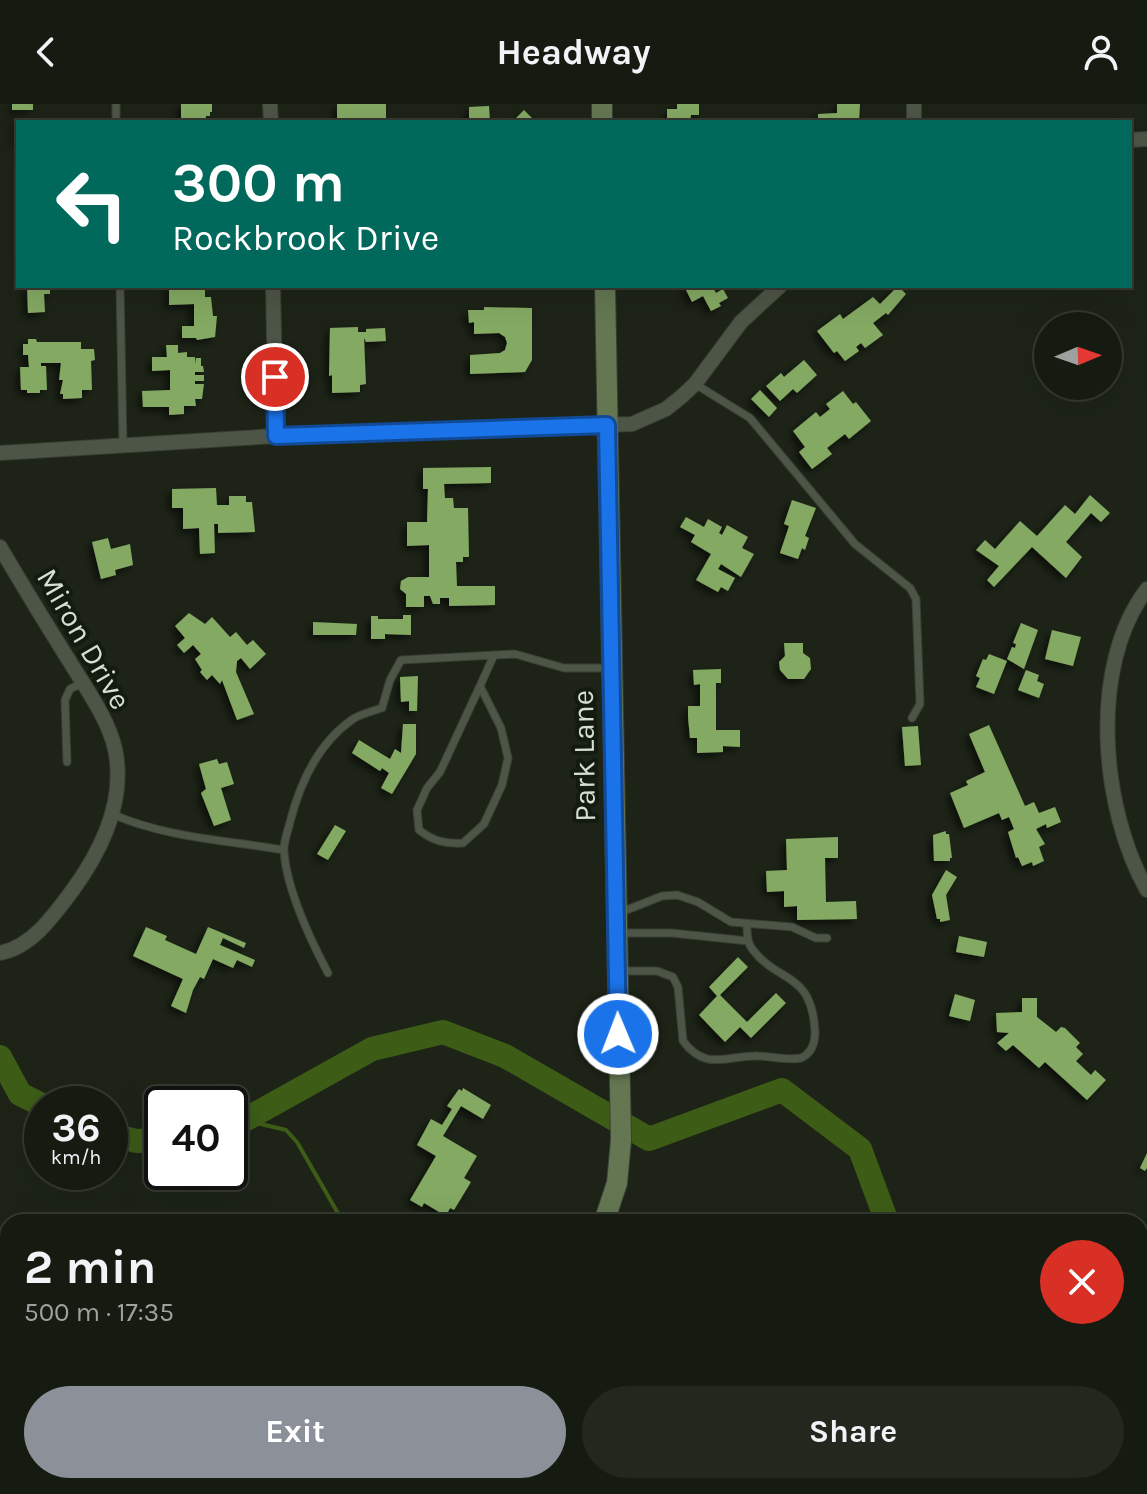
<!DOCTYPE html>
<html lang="en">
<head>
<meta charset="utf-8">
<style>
  body { margin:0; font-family:Karla,sans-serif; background:#23281f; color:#f1f3f6; height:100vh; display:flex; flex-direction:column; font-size:30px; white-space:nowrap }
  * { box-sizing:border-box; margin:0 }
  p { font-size:26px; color:#9ea19f }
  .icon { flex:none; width:44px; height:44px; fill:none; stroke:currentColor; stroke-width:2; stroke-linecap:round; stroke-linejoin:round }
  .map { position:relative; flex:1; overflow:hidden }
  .side { position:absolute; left:0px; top:1110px; width:1148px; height:280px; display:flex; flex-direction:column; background:#161b11; border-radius:24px 24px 0 0; box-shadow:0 8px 32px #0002,0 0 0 2px #353931 }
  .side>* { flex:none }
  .top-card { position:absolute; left:16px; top:16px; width:1116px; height:168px; border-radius:0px; box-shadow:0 8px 32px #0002,0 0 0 2px #353931; background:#00695c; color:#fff; overflow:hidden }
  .needle { width:52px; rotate:88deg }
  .buttons { position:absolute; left:1034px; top:208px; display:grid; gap:16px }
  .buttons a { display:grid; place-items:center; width:88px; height:88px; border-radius:50%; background:#161b11; box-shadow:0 8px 32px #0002,0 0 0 2px #353931; font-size:40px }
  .speed { position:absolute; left:24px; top:982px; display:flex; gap:16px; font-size:40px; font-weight:700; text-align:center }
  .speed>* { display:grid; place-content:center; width:104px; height:104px; border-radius:50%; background:#161b11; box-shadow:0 8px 32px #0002,0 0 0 2px #353931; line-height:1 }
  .speed small { font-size:20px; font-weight:400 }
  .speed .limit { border:4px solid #111; border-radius:12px; background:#fff; color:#111 }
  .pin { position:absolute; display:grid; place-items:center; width:68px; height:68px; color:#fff; margin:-34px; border:4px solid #fff; border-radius:50%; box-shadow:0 2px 8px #0007 }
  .me { position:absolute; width:88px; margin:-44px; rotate:359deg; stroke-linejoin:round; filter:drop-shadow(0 0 6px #0008) }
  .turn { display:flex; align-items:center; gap:28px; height:168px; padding:0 24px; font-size:36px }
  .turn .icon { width:104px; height:104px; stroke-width:2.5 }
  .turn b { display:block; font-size:56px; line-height:68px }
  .round { display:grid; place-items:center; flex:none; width:84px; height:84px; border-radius:42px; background:#23281f }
  .summary { display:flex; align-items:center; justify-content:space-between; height:136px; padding:0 24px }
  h1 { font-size:48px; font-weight:700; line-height:60px }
  .button { display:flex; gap:16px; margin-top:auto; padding:16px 24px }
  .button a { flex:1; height:92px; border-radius:48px; background:#8c9099; color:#fff; font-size:32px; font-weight:700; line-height:92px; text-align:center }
  .button a+a { background:#23281f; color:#f1f3f6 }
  header { display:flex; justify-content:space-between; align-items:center; height:104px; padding:0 24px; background:#161b11; font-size:36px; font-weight:700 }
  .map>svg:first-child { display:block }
</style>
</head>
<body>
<header><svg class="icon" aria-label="back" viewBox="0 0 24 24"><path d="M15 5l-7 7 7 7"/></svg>Headway<svg class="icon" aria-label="person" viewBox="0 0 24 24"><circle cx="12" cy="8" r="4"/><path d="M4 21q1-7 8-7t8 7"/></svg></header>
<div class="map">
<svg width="1147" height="1390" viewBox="0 0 1147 1390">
  <defs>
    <filter id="shadow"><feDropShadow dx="-4" dy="4" stdDeviation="4" flood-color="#0009"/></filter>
  </defs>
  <rect width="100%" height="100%" fill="#1d2417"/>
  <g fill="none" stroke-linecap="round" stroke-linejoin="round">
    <path stroke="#3d5d17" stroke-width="4" d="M244 1016 286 1026 297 1038 339 1111 338 1118
      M501 1382 504 1390"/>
    <path stroke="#3d5d17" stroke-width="24" d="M0 953 20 990 42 1001
      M230 1024 372 945 443 928 505 952 649 1035 782 986 860 1045 887 1118
      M110 1030 136 1037 162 1036
      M1140 1282 1147 1288"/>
  </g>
  <path fill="#84a963" filter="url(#shadow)" d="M12 0H33V6H12Z
    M181 0H212V8H210V12H206V17L187 18V15H181Z
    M337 0H386V16L337 17Z
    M677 0H699V11H691L690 18H667V5H677Z
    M837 0H860L859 18H818V10L837 9Z
    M489 2 490 18H469V3Z
    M524 6 536 18H512Z
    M15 15H18V39H15Z
    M27 182H50V190H44L45 208 28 209Z
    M169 182 205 184V193H211L213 212H217L215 233 197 236 196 234H182V222H194V200L169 201Z
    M684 182H712L716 189 723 185 728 194 719 199 721 202 711 207 703 192 692 198Z
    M898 182 906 190 888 211 886 209 873 219 883 231 865 244 861 239 856 243 859 247 845 257 837 247 834 249 817 227 840 210 843 215 873 193 880 200Z
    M484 203 532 204V256L525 268 470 270V251L500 249 505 246 507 239 505 233 499 229 474 230V218L469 219 468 206H484Z
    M358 223V228H366V225L385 224 386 237 366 238 364 234 366 280 360 281V288L332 289V271L329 272 330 224Z
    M28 235H36L37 238H81V245H94L95 256 91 257 92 286H82V294L63 295V290H60L63 276H59L61 259H41V262H46L47 286H40V289H27V286H21L20 263H29L28 251H23V240H28Z
    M166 241H178V249L187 248V253H195V260L196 254H201V262H203L204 268H195V271H204V277H195V280H204L202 295H195L196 302H184V310L169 311V303H143L142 287 170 286V266L152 267V253H167Z
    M804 256 817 271 797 289 793 285 780 297 766 282 781 269 784 273Z
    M760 286 777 304 769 313 751 295Z
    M843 287 853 300 856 298 871 317 849 335 845 330 827 344 832 350 812 365 799 348 805 343 793 327 816 308 820 313 830 305 826 300Z
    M491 363V379L444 380 445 394H453L454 404H468L469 453H463V458H456L457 482H495V501L449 502V494H440V500H433L430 492H424V503H406V490L400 485 401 477 408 473H429V441L407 442V418H427L428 385H423V364Z
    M216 384 217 401H229V392H246V398H252L255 428 218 429V420H214L215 449 200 450 199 424 183 425V404H172V385Z
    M1090 391 1110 409 1101 418 1091 409 1066 438 1082 453 1066 474 1032 443 994 483 987 476 999 462 976 446 985 436 995 445 1020 417 1037 432 1065 401 1075 410Z
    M792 396 816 404 805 432 809 434 805 446 802 444 798 455 780 449 789 422 784 420Z
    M686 413 704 423 708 415 722 423 719 429 722 431 727 421 748 433 742 444 754 450 741 473 721 460 718 465 735 474 728 487 721 483 718 488 696 476 711 450 691 438 695 431 680 423Z
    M108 434 111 445 130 440 133 461 115 466 116 471 101 475 92 438Z
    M189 509 205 520 212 513 230 533 236 528 247 541 253 536 266 550 250 565 241 554 237 557 236 568 254 610 237 616 222 576 220 580 212 571 207 576 200 568 202 566 195 555 201 550 193 541 184 549 177 541 185 534 175 522Z
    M403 511H411V531L385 530V535H371V512H378V515H403Z
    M313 518 357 520 356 531H313Z
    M1021 519 1038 526 1024 565 1007 555 1012 543 1015 544 1016 540 1013 539Z
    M1052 526 1081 533 1073 562 1045 555Z
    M784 539H803V549L810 554 811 565 804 575H788L780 566 779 558 785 552Z
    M989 550 1007 557 994 590 976 583 980 574 976 572 983 555 986 556Z
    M721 565V579H716V626H740V643L723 642V648L697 649V634H690L688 613V602H700V580L694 581 693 566Z
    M1026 566 1039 571 1037 577 1044 580 1039 594 1018 586Z
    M418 572 417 607H409V597L401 598 400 573Z
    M403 620H416V650L392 690 381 684 389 669 382 664 380 667 352 649 359 636 390 655 395 645 401 649Z
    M989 621 1025 702 1034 698 1039 709 1055 703 1061 718 1047 724 1046 720 1036 725 1045 740 1039 743 1044 757 1033 762 1032 758 1022 762 1018 753 1016 754 1008 728 1014 725 1009 713 1002 716 999 709 964 724 950 689 968 681 966 677 985 668 969 630Z
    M918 622 921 661 905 662 902 623Z
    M217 655 219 660 227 658 234 680 221 684 231 716 214 722 201 689 206 685 199 660Z
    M335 721 346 727 328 756 317 750Z
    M946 727V730H949L952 754H950V757H934L933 731Z
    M838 733V754H825L826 798 856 797 857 815 797 816V802L784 803V787L767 788 766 767 787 766 786 735Z
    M946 766 957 773 946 791 950 816 940 818V815H937L932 791Z
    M146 823 167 832 165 836 196 850 208 823 246 839 244 844 223 834 220 841 255 856 252 863 237 856 233 864 213 855 204 875 200 873 193 886 186 909 171 902 183 875 133 852Z
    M959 832 987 838 984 853 956 848Z
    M738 853 748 863 720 891 747 918 776 889 786 899 751 934 740 923 725 938 699 911 717 892 709 883Z
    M955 890 975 896 970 917 949 912Z
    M1022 894H1037V913L1056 928 1061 923 1065 924 1080 939 1076 943 1083 950 1076 957 1091 971 1095 966 1106 976 1087 996 1045 958 1039 964 1013 941 1006 947 997 939 1009 929 997 928 996 909 1022 908Z
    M463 984 491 1001 483 1015 461 1002 443 1032 477 1052 464 1074 471 1078 454 1106 450 1104 446 1112 424 1099 422 1103 410 1096 436 1052 417 1041 431 1015 442 1021 452 1005 447 1002 459 985 462 987Z
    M1147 1049V1064L1145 1067 1140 1064Z
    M8 1291V1313L0 1306V1300Z
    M1143 1360H1147L1146 1390H1129L1130 1382H1140V1364H1143Z
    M601 1382H626L623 1390H597Z
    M753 1382H807L814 1390H776L772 1386 768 1390H756L751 1384Z
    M1041 1382H1089L1085 1386 1089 1390H1040L1044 1386Z"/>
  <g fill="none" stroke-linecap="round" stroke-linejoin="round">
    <g stroke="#393f35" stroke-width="9">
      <path id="lane" d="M116 0V18
        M120 182 123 341
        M695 280 750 314 855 440 910 484 916 495 920 600 912 614
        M480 582 440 668 427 684 417 706 419 726C433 737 445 740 463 739L484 720 502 681 508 654 501 624 480 582 494 551
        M67 658 65 596 70 585 82 579
        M112 710C167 734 225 736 284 746
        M619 809 662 792 677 791 698 798 731 818 792 823 816 834H827
        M620 829H672L748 837
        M619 867H657L673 873 678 883 683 937C706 968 727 951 758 952 772 952 787 957 801 954 812 949 815 939 815 928 812 867 779 880 753 846 747 839 747 830 747 821
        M328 869C310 835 287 786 284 748 283 739 288 727 290 718 300 679 318 639 353 615 361 610 373 607 382 604L390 576 401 556 515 550 564 564H610"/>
    </g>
    <g stroke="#393f35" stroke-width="16">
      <path id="street" d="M270 0 271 18
        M914 0V18
        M1130 36 1147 35
        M273 182 276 332
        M0 349 276 332 632 320 666 305 681 293 695 280 741 218 780 182
        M0 443C23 482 46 520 70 558 86 585 108 614 115 645 126 696 102 746 72 787 54 811 32 843 0 849
        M1147 485C1088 562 1101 705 1147 786
        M537 1382 540 1390
        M909 1382 915 1390"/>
    </g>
    <g stroke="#393f35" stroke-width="22">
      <path id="secondary" d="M602 0V18
        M604 1118 617 1079 621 1036 605 182
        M462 1390 463 1382"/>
    </g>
    <use href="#lane" stroke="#4d5546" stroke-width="7"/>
    <use href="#street" stroke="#4d5546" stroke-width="14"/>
    <use href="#secondary" stroke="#647752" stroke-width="20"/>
  </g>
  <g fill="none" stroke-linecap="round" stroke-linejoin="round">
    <g stroke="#114b97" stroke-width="20">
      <path id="route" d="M275 273 276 332 607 321 618 930"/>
    </g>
    <use href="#route" stroke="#1a73e8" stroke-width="14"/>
  </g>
  <g text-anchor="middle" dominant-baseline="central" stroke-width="8" stroke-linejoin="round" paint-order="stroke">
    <g font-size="30" fill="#d8ddd5" stroke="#131a0e">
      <text transform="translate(84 535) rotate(60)">Miron Drive</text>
      <text transform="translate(584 652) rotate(-91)">Park Lane</text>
    </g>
  </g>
</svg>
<div class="buttons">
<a><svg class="needle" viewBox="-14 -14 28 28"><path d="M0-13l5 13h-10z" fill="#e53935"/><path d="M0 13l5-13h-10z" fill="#9ea19f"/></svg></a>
</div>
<div class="speed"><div>36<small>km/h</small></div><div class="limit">40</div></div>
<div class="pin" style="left:275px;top:273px;background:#d93025"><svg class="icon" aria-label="arrive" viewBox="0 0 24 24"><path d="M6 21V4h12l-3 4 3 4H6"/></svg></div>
<svg class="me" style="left:618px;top:930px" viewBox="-20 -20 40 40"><circle r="17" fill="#1a73e8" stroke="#fff" stroke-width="3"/><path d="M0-11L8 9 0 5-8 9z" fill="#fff"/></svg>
<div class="top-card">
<div class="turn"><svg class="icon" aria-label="left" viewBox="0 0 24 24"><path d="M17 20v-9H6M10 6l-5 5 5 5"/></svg><div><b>300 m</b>Rockbrook Drive</div></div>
</div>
<section class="side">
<div class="summary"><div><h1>2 min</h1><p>500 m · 17:35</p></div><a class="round" style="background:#d93025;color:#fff"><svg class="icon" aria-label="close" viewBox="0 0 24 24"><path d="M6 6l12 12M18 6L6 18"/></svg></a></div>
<div class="button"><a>Exit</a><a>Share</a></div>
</section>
</div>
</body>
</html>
